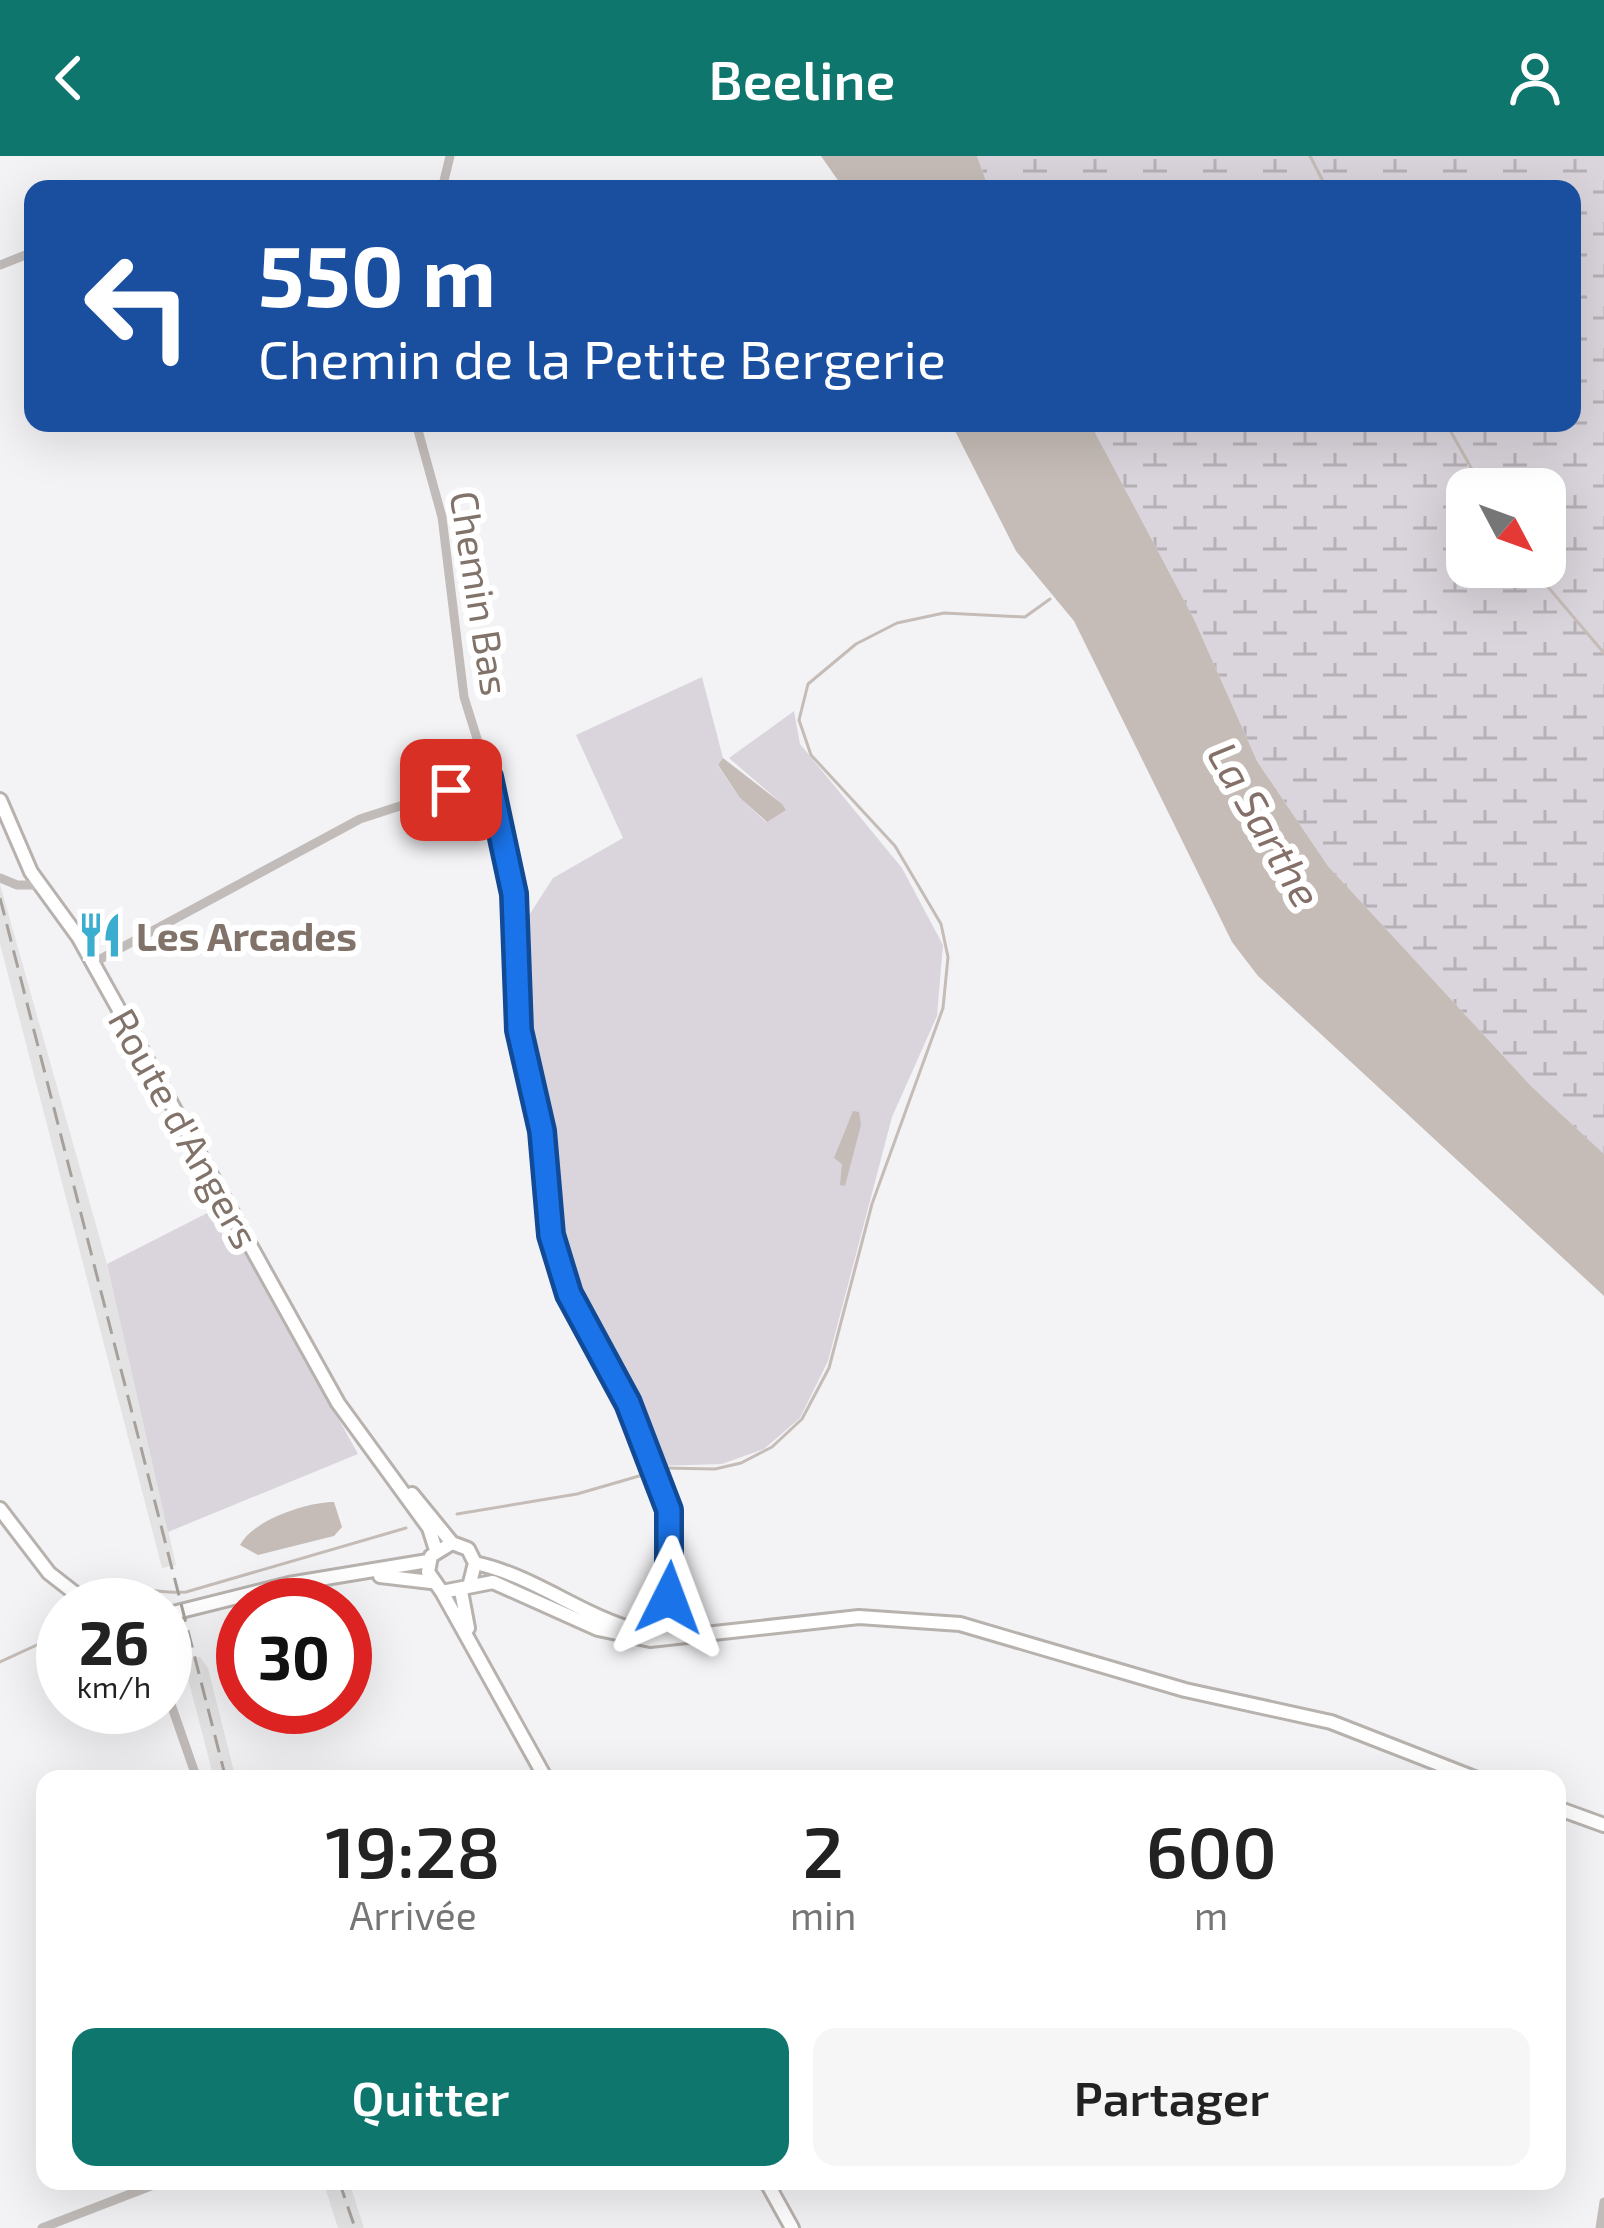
<!DOCTYPE html>
<html lang="fr">
<head>
<meta charset="utf-8">
<style>
  body { margin:0; font-family:"Exo 2",sans-serif; background:#f6f6f6; color:#222; height:100vh; display:flex; flex-direction:column; font-size:45px; white-space:nowrap }
  * { box-sizing:border-box; margin:0 }
  p { font-size:39px; color:#767676 }
  .icon { flex:none; width:66px; height:66px; fill:none; stroke:currentColor; stroke-width:2; stroke-linecap:round; stroke-linejoin:round }
  .map { position:relative; flex:1; overflow:hidden }
  .side { position:absolute; left:36px; top:1614px; width:1530px; height:420px; display:flex; flex-direction:column; background:#fff; border-radius:24px; box-shadow:0 12px 48px #0002 }
  .side>* { flex:none }
  .banner { position:absolute; left:24px; top:24px; width:1557px; height:252px; border-radius:24px; box-shadow:0 12px 48px #0002; background:#1a4fa0; color:#fff; overflow:hidden }
  .needle { width:78px; rotate:131deg }
  .buttons { position:absolute; left:1446px; top:312px; display:grid; gap:24px }
  .buttons a { display:grid; place-items:center; width:120px; height:120px; border-radius:24px; background:#fff; box-shadow:0 12px 48px #0002; font-size:60px }
  .speed { position:absolute; left:36px; top:1422px; display:flex; gap:24px; font-size:60px; font-weight:700; text-align:center }
  .speed>* { display:grid; place-content:center; width:156px; height:156px; border-radius:50%; background:#fff; box-shadow:0 12px 48px #0002; line-height:1 }
  .speed small { font-size:30px; font-weight:400 }
  .speed .limit { border:18px solid #d22; background:#fff; color:#111 }
  .pin { position:absolute; display:grid; place-items:center; width:102px; height:102px; color:#fff; margin:-51px; border-radius:24px; box-shadow:0 6px 18px #0006 }
  .me { position:absolute; width:132px; margin:-66px; rotate:3deg; stroke-linejoin:round; filter:drop-shadow(0 0 9px #0008) }
  .turn { display:flex; align-items:center; gap:42px; height:252px; padding:0 36px; font-size:54px }
  .turn .icon { width:156px; height:156px; stroke-width:2.5 }
  .turn b { display:block; font-size:84px; line-height:102px }
  .eta { display:flex; justify-content:space-evenly; align-items:center; height:204px; text-align:center }
  .eta b { font-size:72px; font-weight:600; line-height:84px }
  .button { display:flex; gap:24px; margin-top:auto; padding:24px 36px }
  .button a { flex:1; height:138px; border-radius:24px; background:#0f766e; color:#fff; font-size:48px; font-weight:600; line-height:138px; text-align:center }
  .button a+a { background:#f6f6f6; color:#222 }
  header { display:flex; justify-content:space-between; align-items:center; height:156px; padding:0 36px; background:#0f766e; color:#fff; font-size:54px; font-weight:600 }
  .map>svg:first-child { display:block }
</style>
</head>
<body>
<header><svg class="icon" aria-label="back" viewBox="0 0 24 24"><path d="M15 5l-7 7 7 7"/></svg>Beeline<svg class="icon" aria-label="person" viewBox="0 0 24 24"><circle cx="12" cy="8" r="4"/><path d="M4 21q1-7 8-7t8 7"/></svg></header>
<div class="map">
<svg width="1604" height="2072" viewBox="0 0 1604 2072">
  <defs>
    <pattern id="wetland-marsh" width="20" height="14" patternUnits="userSpaceOnUse" patternTransform="scale(3)"><rect width="20" height="14" fill="#dad5dc"/><path d="M1 5h8M5 5V1M11 12h8M15 12V8" fill="none" stroke="#b6b1b6"/></pattern>
  </defs>
  <rect width="100%" height="100%" fill="#f3f3f6"/>
  <path fill="#e4e3e4" d="M0 728 107 1108 176 1409 162 1412 0 788Z
    M200 1501 208 1512 236 1623H214L185 1511 187 1504Z
    M323 2025H349L364 2072H338Z"/>
  <path fill="#dad5dc" d="M702 521 723 602 718 610 740 642 766 666 781 647 729 602 794 555 800 588 902 712 943 789 937 860 892 961 828 1205 800 1262 764 1293 722 1308 657 1310 629 1236 589 1164 557 1079 553 998 523 875 522 770 553 722 623 682 576 579Z
    M221 1050 358 1298 168 1376 107 1108Z"/>
  <path fill="url(#wetland-marsh)" fill-rule="evenodd" d="M977 0H1604V998L1531 930 1328 710 1257 605 1194 463 1090 267H1572V33H989ZM1467 333H1545V411H1467Z"/>
  <path fill="#c5bcb7" d="M821 0H977L989 33H844Z
    M951 267H1090L1194 463 1257 605 1328 710 1531 930 1604 998V1140L1258 820 1232 786 1074 465 1016 395Z
    M723 602 781 647 786 654 767 666 740 642 718 609Z
    M853 955 859 956 861 969 845 1030 840 1029 842 1008 834 1002Z
    M334 1346 342 1371 334 1380 258 1399 240 1389C253 1364 307 1346 334 1346Z"/>
  <g fill="none" stroke-linecap="round" stroke-linejoin="round">
    <path stroke="#c5bcb7" stroke-width="3" d="M1310 0 1327 33
      M1446 267 1483 333
      M1531 411 1604 497
      M664 1312 715 1313 741 1307 772 1291 802 1263 829 1212 872 1048 943 852 948 801 941 768 895 690 811 599 799 564 808 528 856 488 897 467 944 457 1025 461 1050 443
      M457 1358 577 1338 646 1318
      M110 1437C136 1428 159 1438 186 1436L406 1372
      M0 1506 63 1477"/>
    <g stroke="#b8b2ae" stroke-width="18">
      <path id="secondary" d="M0 644 31 716 79 782 338 1247 429 1372 436 1394
        M412 1338 452 1387
        M0 1353 49 1417 90 1449
        M475 1407C535 1420 581 1460 639 1475
        M380 1420 431 1426
        M470 1427 475 1407 468 1393 452 1387 431 1400 428 1416 442 1436 493 1426 598 1473 650 1484 859 1461 960 1468 1185 1534 1331 1566 1477 1623
        M461 1435 468 1472
        M442 1436 546 1623
        M165 1459 289 1428 428 1405
        M1557 1652 1604 1669
        M766 2025 792 2072"/>
    </g>
    <path stroke="#c1bcb9" stroke-width="9" d="M442 33 450 0
      M0 109 33 96
      M489 621 515 738 519 874 542 975 551 1079 569 1138 628 1247 669 1355V1482
      M0 722 17 729H39
      M93 807 360 663 489 621 464 541 442 361 416 267
      M165 1531 197 1623
      M42 2072 164 2025
      M1600 2072 1604 2046"/>
    <use href="#secondary" stroke="#fff" stroke-width="12"/>
    <path stroke="#a7a19c" stroke-width="3" stroke-dasharray="18 9" stroke-linecap="butt" d="M0 742 226 1623
      M339 2025 355 2072"/>
  </g>
  <g fill="none" stroke-linecap="round" stroke-linejoin="round">
    <g stroke="#114b97" stroke-width="30">
      <path id="route" d="M451 634 489 621 514 738 519 874 542 975 551 1079 569 1138 628 1247 669 1354V1442"/>
    </g>
    <use href="#route" stroke="#1a73e8" stroke-width="21"/>
  </g>
  <defs>
    <g id="restaurant-bare" transform="scale(3.6)"><path d="M-5-6h1v4h1v-4h1v4h1v-4h1v5L-1.5 .5V6h-2V.5L-5-1ZM5-6V6H3V1.5H1.5Q1.5-4 5-6Z" fill="#3badcf" stroke="#fff" stroke-width="2.5" paint-order="stroke"/></g>
  </defs>
  <g fill-rule="evenodd">
    <use href="#restaurant-bare" x="100" y="779"/>
  </g>
  <g text-anchor="middle" dominant-baseline="central" stroke-width="12" stroke-linejoin="round" paint-order="stroke">
    <g font-size="39" fill="#817369" stroke="#fff">
      <text transform="translate(481 437) rotate(81)">Chemin Bas</text>
      <text transform="translate(185 972) rotate(61)">Route d'Angers</text>
    </g>
    <g font-size="39" font-weight="bold" fill="#817369" stroke="#fff" text-anchor="start">
      <text x="136" y="779">Les Arcades</text>
    </g>
    <g font-size="42" font-style="italic" fill="#847069" stroke="#fff">
      <text transform="translate(1266 668) rotate(60)">La Sarthe</text>
    </g>
  </g>
</svg>
<div class="buttons">
<a><svg class="needle" viewBox="-14 -14 28 28"><path d="M0-13l5 13h-10z" fill="#e53935"/><path d="M0 13l5-13h-10z" fill="#767676"/></svg></a>
</div>
<div class="speed"><div>26<small>km/h</small></div><div class="limit">30</div></div>
<div class="pin" style="left:451px;top:634px;background:#d93025"><svg class="icon" aria-label="arrive" viewBox="0 0 24 24"><path d="M6 21V4h12l-3 4 3 4H6"/></svg></div>
<svg class="me" style="left:669px;top:1442px" viewBox="-20 -20 40 40"><path d="M0-17L14 15 0 8-14 15z" fill="#1a73e8" stroke="#fff" stroke-width="4"/></svg>
<div class="banner">
<div class="turn"><svg class="icon" aria-label="left" viewBox="0 0 24 24"><path d="M17 20v-9H6M10 6l-5 5 5 5"/></svg><div><b>550 m</b>Chemin de la Petite Bergerie</div></div>
</div>
<section class="side">
<div class="eta">
<div><b>19:28</b><p>Arrivée</p></div>
<div><b>2</b><p>min</p></div>
<div><b>600</b><p>m</p></div>
</div>
<div class="button"><a>Quitter</a><a>Partager</a></div>
</section>
</div>
</body>
</html>
